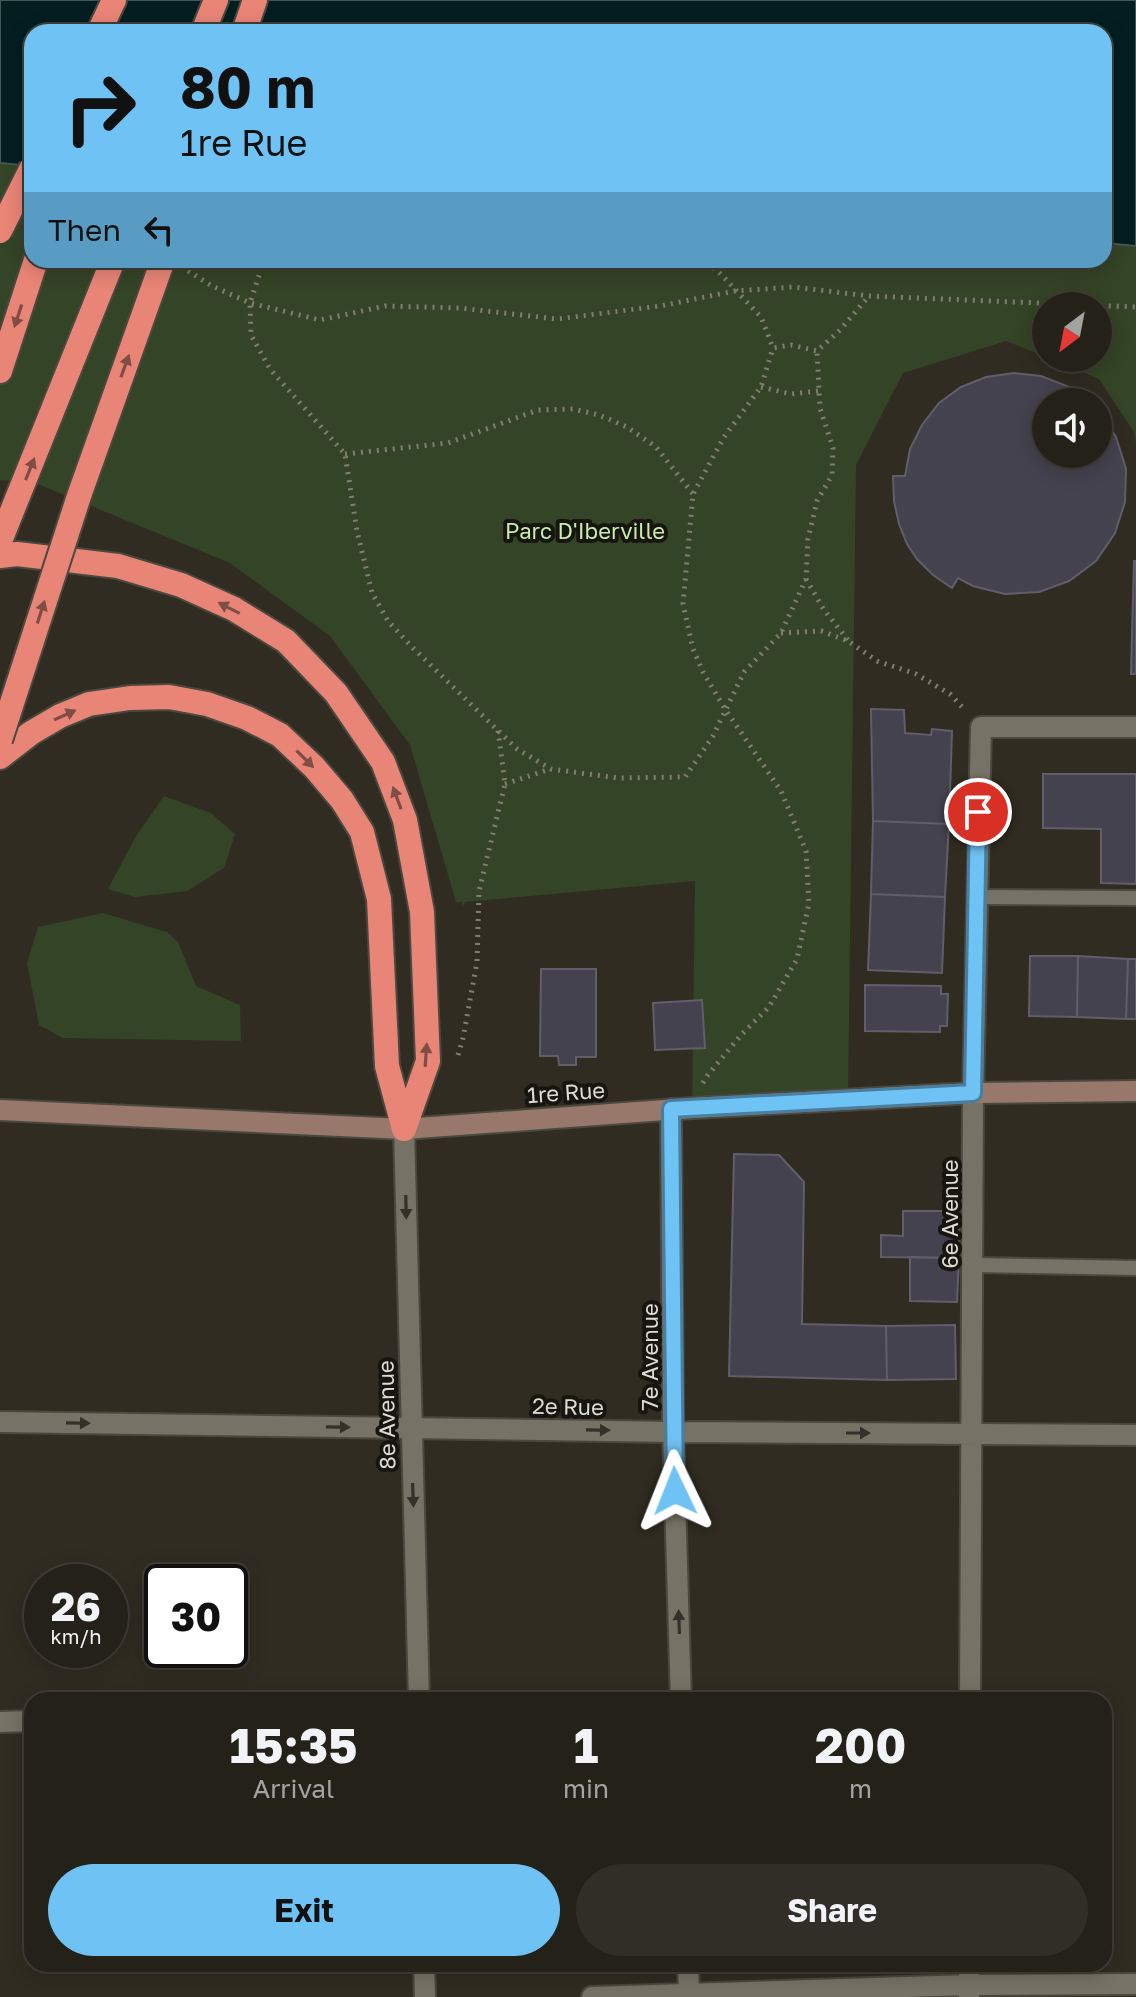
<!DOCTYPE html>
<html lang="en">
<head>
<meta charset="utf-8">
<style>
  body { margin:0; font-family:"Golos Text",sans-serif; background:#302e26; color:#f1f3f6; height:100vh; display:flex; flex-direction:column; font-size:30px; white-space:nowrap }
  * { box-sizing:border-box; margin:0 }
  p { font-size:26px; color:#a3a3a2 }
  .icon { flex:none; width:44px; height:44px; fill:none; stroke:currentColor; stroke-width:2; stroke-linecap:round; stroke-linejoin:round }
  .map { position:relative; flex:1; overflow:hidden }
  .details { position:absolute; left:24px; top:1692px; width:1088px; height:280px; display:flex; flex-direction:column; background:#242119; border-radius:24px; box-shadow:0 4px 20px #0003,0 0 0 2px #413e38 }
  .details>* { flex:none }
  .top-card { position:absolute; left:24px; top:24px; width:1088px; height:244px; border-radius:24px; box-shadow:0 4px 20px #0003,0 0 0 2px #413e38; background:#6fc2f4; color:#111; overflow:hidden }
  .needle { width:52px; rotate:212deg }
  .controls { position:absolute; left:1032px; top:292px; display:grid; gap:16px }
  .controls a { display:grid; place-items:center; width:80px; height:80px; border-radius:50%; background:#242119; box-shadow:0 4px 20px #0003,0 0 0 2px #413e38; font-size:40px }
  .speed { position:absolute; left:24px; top:1564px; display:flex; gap:16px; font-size:40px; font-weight:700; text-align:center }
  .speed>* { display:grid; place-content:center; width:104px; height:104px; border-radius:50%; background:#242119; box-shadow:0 4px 20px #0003,0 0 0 2px #413e38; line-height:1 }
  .speed small { font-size:20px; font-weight:400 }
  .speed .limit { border:4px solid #111; border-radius:12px; background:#fff; color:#111 }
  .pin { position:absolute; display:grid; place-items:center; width:68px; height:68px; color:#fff; margin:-34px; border:4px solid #fff; border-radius:50%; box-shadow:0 2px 8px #0007 }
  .me { position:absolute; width:88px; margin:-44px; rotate:358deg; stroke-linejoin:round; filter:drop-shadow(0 0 6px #0008) }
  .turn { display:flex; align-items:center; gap:28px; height:168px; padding:0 24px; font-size:36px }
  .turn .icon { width:104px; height:104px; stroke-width:2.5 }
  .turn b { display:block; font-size:56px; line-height:68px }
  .then { display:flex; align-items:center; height:76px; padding:0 24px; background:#0003; gap:16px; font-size:30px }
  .eta { display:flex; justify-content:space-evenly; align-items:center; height:136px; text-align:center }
  .eta b { font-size:48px; font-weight:700; line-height:56px }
  .action { display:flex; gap:16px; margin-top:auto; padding:16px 24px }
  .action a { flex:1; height:92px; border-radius:48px; background:#6fc2f4; color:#111; font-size:32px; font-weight:700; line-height:92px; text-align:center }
  .action a+a { background:#302e26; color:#f1f3f6 }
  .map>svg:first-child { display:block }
</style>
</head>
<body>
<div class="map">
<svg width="1136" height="1997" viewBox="0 0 1136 1997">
  <rect width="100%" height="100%" fill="#302c21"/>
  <path fill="#344426" d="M0 163 32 166V260H1104V243L1136 246V443L1134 432 1099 379 1048 358H1098V306H1046V357L1006 341 903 373 856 465 848 1100 692 1108 695 881 465 902 463 906 462 902H456L410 745 330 636 230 563 35 483 0 480Z
    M164 796 211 813 235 834 224 868 187 891 135 897 108 889 136 836Z
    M103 913 167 932 178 942 196 986 240 1005 241 1041 63 1038 39 1025 27 963 38 927Z"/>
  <path fill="#021e21" stroke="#445757" stroke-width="2" d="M0 0H1136V246L1104 243V32H32V166L0 163Z"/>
  <path fill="#44424e" stroke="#605e6a" stroke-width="2" d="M1014 373 1041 376 1072 388 1089 402H1046V454H1098V409L1116 437 1126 469 1125 502 1115 533 1096 561 1069 581 1039 592 1005 594 973 586 958 578 952 588 933 575 917 559 907 544 899 524 894 501 893 476H905L910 449 922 425 939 403 961 387 986 377Z
    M1134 561H1136V674H1131Z
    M871 709 904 710 905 733 931 735 932 729 952 731 949 824 873 821Z
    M1043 774H1136V884L1101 883V829L1043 828Z
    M873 821 949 824 945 897 871 894Z
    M871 894 945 897 942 973 868 970Z
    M1030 956H1078L1077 1017 1029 1016Z
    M1078 956 1128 959 1126 1019 1077 1017Z
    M1128 959H1136V1019H1126Z
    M541 969H596V1057H576V1065H559L558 1056H540Z
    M865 985 941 986V994H948L947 1026H940V1032L865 1031Z
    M702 1000 705 1048 655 1050 653 1003Z
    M734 1154 779 1155 804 1182 802 1324 886 1326 887 1380 729 1376Z
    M903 1211H959V1258L881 1257V1235L903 1236Z
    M910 1257 959 1258 957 1302 910 1301Z
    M955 1325 956 1379 887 1380 886 1326Z"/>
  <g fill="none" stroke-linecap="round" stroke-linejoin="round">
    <g stroke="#4b483f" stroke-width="18">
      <path id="lane" d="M976 897 1136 898
        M972 1265 1136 1268"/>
    </g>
    <g stroke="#4b483f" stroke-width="24">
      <path id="street" d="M671 1109 673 1432 681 1700
        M404 1129 419 1700
        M0 1422 673 1432 1136 1435
        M970 1700 973 1093 981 727H1136
        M0 1722 32 1721
        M424 1964 425 1997
        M688 1964 689 1994
        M592 1997 969 1985 1136 1984
        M969 1997V1964"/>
    </g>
    <g stroke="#4b483f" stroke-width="24">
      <path id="secondary" d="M0 1110 404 1129 692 1108 973 1093 1136 1091"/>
    </g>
    <g stroke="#4b483f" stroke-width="28">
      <path id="highway" d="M99 32 114 0
        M203 32 216 0
        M244 32 255 0
        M0 371 36 260
        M0 541 113 260
        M0 556 17 554 118 566 181 585 234 609 286 641 336 693 383 762 405 820 422 912 428 1061 404 1129
        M0 757 31 733 60 716 89 704 130 698 169 697 207 704 247 718 280 735 314 767 342 800 362 832 379 899 387 1066 404 1129"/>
    </g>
    <path stroke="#807d74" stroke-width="5" stroke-dasharray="2 6" stroke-linecap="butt" d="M264 260 250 303 251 335 270 369 345 454 357 531 372 593 388 621 411 646 517 749 551 769 618 778 685 777 713 736 744 672 781 633 806 579 808 539 817 501 832 475 833 448 820 408 817 351
      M699 260 716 269 761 317 773 348 791 345 817 351 840 330 869 296
      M188 271 212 286 250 303 320 320 385 306 460 308 557 319 660 306 735 291 793 287 869 296 1136 307
      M761 387 791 394 818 391
      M345 454 448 443 538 410 573 409 599 415 627 427 656 447 693 494
      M806 579 824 610 848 640
      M781 633 821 631 848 641 877 661 916 674 950 694 964 709
      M505 784 550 769
      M458 1055 463 1038 477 962 479 891 505 784 498 730
      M703 1083 707 1076 741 1035 769 1007 797 959 809 903 806 851 781 791 725 709 703 672 693 649 683 604 693 494 724 437 761 387 773 348"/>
    <use href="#lane" stroke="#767265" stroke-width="14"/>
    <use href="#street" stroke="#767265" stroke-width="20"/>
    <use href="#secondary" stroke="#98786a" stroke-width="20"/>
    <use href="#highway" stroke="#e98577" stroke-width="24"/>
    <g stroke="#4b483f" stroke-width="28" stroke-linecap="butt">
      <path id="highway-bridge" d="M0 231 32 167
        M0 740 79 496 163 260"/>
    </g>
    <use href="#highway-bridge" stroke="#e98577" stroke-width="24"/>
  </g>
  <defs><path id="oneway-solid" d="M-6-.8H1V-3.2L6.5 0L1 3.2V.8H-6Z" transform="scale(2)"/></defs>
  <g fill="#804d44">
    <use href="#oneway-solid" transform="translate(18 316) rotate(108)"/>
    <use href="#oneway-solid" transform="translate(125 366) rotate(-70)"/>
    <use href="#oneway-solid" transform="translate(30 469) rotate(-68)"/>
    <use href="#oneway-solid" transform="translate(229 608) rotate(-153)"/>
    <use href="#oneway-solid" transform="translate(41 612) rotate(-72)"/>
    <use href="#oneway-solid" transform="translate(65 715) rotate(-24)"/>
    <use href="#oneway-solid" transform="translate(305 759) rotate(45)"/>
    <use href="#oneway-solid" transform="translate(397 798) rotate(-110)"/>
    <use href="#oneway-solid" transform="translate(426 1055) rotate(-86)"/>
  </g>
  <g fill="#33312a">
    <use href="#oneway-solid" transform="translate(406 1207) rotate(89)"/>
    <use href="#oneway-solid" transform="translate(78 1423) rotate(1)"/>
    <use href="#oneway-solid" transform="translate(338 1427) rotate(1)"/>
    <use href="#oneway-solid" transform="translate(598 1430) rotate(1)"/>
    <use href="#oneway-solid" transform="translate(858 1433)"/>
    <use href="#oneway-solid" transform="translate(413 1495) rotate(88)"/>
    <use href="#oneway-solid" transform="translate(679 1622) rotate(-92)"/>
  </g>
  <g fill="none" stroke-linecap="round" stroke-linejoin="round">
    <g stroke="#487e9f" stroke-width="20">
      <path id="route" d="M675 1491 671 1109 973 1093 978 812"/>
    </g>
    <use href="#route" stroke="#6fc2f4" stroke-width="14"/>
  </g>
  <g text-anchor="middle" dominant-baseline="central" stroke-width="8" stroke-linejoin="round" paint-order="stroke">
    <g font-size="22" fill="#caebae" stroke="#161510">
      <text x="585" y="530">Parc D'Iberville</text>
    </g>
    <g font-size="22" fill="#dddbd4" stroke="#161510">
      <text transform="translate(566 1092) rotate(-4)">1re Rue</text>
      <text transform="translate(949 1214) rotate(-90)">6e Avenue</text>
      <text transform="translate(649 1357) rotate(-90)">7e Avenue</text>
      <text transform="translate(568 1406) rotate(1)">2e Rue</text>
      <text transform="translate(386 1415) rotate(-91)">8e Avenue</text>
    </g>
  </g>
</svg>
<div class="controls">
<a><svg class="needle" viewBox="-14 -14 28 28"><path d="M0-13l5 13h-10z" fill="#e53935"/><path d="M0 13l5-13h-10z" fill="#a3a3a2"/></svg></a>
<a><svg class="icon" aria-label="sound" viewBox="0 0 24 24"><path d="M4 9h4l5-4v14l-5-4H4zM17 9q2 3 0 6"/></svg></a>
</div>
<div class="speed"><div>26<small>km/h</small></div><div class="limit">30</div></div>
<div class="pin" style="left:978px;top:812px;background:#d93025"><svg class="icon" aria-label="arrive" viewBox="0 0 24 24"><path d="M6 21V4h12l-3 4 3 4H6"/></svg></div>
<svg class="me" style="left:675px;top:1491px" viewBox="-20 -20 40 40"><path d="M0-17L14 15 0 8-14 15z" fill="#6fc2f4" stroke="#fff" stroke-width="4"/></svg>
<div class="top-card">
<div class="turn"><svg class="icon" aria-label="right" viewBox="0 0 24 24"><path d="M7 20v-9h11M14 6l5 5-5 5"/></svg><div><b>80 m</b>1re Rue</div></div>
<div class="then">Then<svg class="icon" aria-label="left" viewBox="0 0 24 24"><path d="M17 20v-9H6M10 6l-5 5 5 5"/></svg></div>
</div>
<section class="details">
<div class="eta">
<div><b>15:35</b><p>Arrival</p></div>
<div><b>1</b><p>min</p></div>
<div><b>200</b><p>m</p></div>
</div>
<div class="action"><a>Exit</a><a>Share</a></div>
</section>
</div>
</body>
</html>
